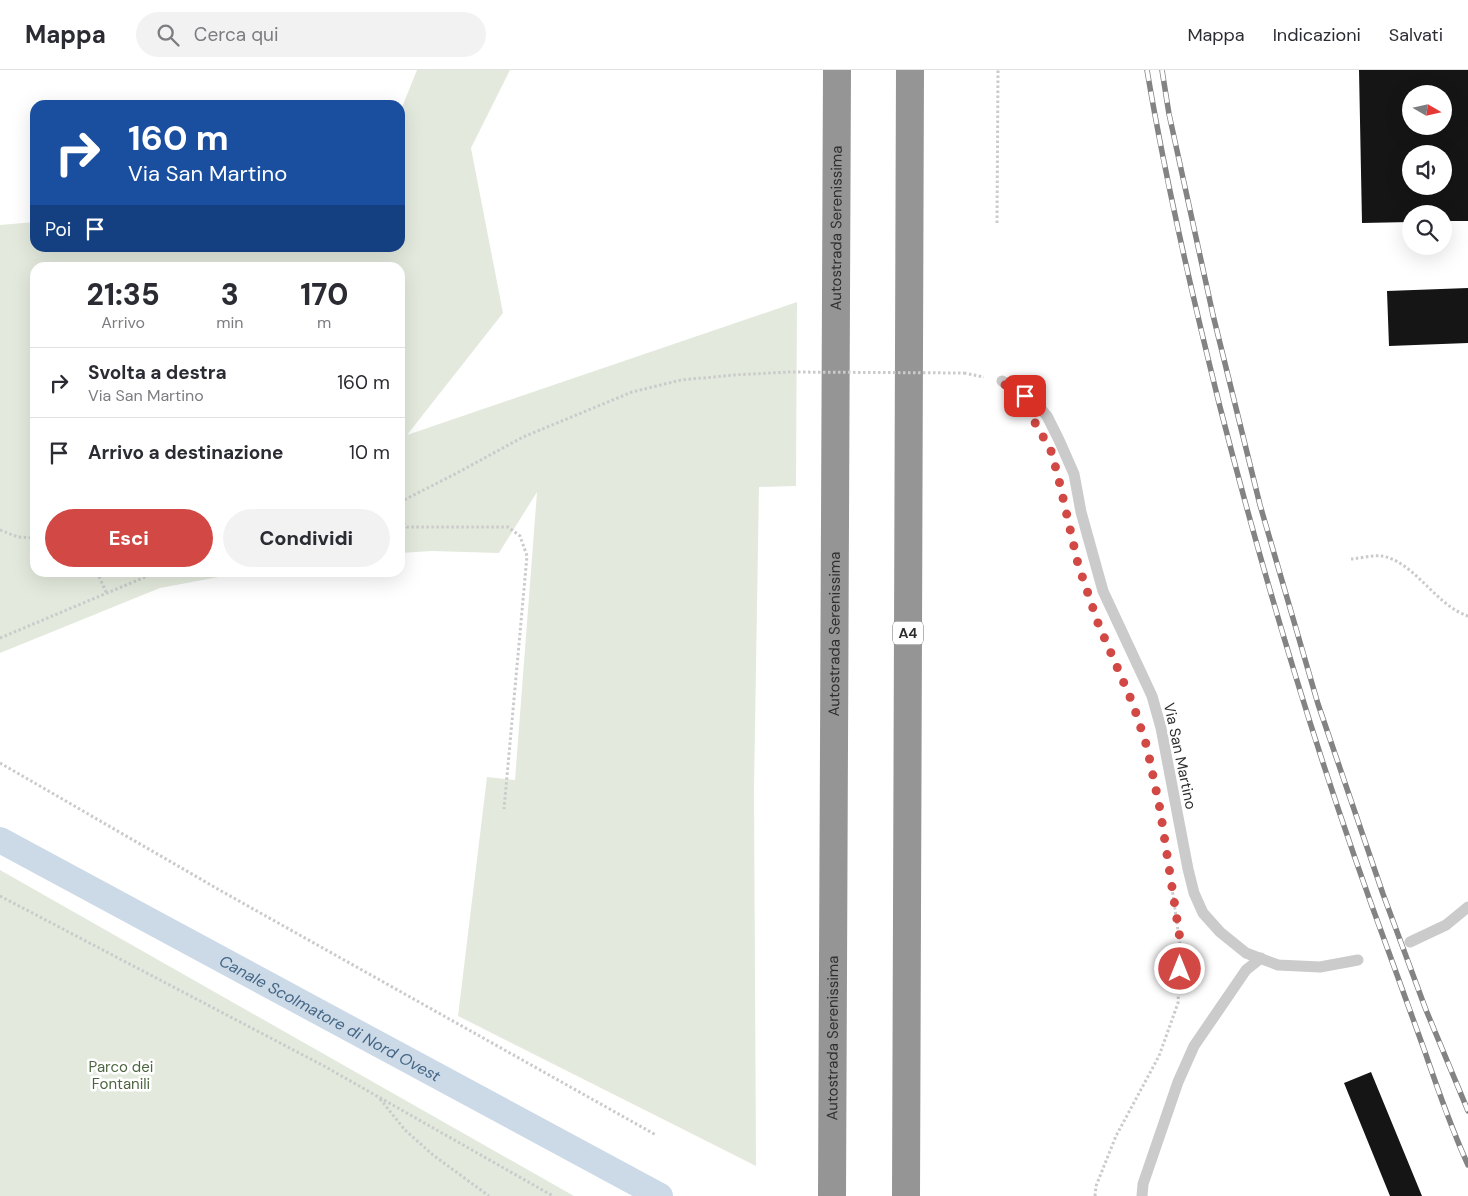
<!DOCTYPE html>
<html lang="it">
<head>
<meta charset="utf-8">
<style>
  body { margin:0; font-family:"DM Sans",sans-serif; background:#f2f2f3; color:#2b2b33; height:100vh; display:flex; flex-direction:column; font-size:19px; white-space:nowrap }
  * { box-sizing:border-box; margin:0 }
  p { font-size:16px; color:#7c7c81 }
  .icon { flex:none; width:28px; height:28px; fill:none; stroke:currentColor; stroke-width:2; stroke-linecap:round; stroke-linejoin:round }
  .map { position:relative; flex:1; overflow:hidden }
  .details { position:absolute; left:30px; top:192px; width:375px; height:315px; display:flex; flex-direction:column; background:#fff; border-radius:15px; box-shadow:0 5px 20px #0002 }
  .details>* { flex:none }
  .banner { position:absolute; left:30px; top:30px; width:375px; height:152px; border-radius:15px; box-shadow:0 5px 20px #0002; background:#1a4fa0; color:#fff; overflow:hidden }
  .needle { width:32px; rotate:99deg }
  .controls { position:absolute; left:1402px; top:15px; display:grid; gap:10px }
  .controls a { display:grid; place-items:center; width:50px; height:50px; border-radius:50%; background:#fff; box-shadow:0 5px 20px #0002; font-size:25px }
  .pin { position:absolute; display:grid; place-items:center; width:42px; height:42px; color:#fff; margin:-21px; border-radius:10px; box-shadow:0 2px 8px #0006 }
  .me { position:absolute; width:55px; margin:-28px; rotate:0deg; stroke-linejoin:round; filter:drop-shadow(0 0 4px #0008) }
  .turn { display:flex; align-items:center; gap:18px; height:105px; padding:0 15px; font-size:22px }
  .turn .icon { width:65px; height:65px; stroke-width:2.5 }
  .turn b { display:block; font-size:35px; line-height:42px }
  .then { display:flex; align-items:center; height:48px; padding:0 15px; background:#0003; gap:10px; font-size:19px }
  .eta { display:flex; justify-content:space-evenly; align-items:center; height:85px; text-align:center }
  .eta b { font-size:30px; font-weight:800; line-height:35px }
  .action { display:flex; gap:10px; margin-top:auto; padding:10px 15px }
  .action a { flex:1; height:58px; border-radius:30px; background:#d14844; color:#fff; font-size:20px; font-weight:800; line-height:58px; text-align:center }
  .action a+a { background:#f2f2f3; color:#2b2b33 }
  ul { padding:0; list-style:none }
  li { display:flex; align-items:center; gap:15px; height:70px; padding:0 15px; border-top:1px solid #e1e1e2 }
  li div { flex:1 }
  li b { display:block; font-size:19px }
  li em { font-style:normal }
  header { display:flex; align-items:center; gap:30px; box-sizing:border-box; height:70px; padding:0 25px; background:#fff; border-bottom:1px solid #e1e1e2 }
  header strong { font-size:24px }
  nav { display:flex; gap:28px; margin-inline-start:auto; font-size:18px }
  .search { width:350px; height:45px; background:#f2f2f3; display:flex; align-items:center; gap:12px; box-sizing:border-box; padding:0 18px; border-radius:28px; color:#7c7c81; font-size:19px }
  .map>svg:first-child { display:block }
</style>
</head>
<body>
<header>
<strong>Mappa</strong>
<div class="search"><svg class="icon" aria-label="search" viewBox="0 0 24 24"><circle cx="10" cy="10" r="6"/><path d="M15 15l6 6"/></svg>Cerca qui</div>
<nav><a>Mappa</a><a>Indicazioni</a><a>Salvati</a></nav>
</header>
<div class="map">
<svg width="1468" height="1126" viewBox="0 0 1468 1126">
  <rect width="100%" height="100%" fill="#fff"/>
  <path fill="#e3eadd" d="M417 0H510L471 78 503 243 407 365 797 232 796 416 759 417 754 719 756 1096 458 946 487 707 515 710 537 422 499 483 432 481 400 483V198H35V502L240 503 160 518 0 583V155L35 152V178H400V42Z
    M0 799V800L574 1126H0Z"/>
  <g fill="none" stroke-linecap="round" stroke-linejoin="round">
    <path stroke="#ccdae7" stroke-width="26" id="s1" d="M0 770 660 1126"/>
  </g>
  <path fill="#151515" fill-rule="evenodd" d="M1359 0H1468V151H1444V144H1411V152L1362 153ZM1411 24H1444V56H1411ZM1411 84H1444V116H1411Z
    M1468 218V273L1389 276 1387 221Z
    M1371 1002 1422 1126H1390L1344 1013Z"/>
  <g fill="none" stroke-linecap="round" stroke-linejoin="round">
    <path stroke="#cbcbcb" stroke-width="3" stroke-dasharray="2.5 2.5" stroke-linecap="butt" d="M997 153 998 0
      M964 303 984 307
      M400 432 457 403 523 367 632 322 681 310 734 305 788 302
      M400 449 407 457H508L520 466 527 486 504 739
      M0 460 18 467 35 468
      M1351 489C1361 488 1373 485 1382 486 1415 492 1435 535 1468 546
      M97 502 106 522
      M0 568 157 502
      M0 693 223 822 656 1065
      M0 826 324 996 553 1126
      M380 1029 405 1060 433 1085 489 1126
      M1095 1126 1096 1116 1116 1066 1159 986 1178 933 1181 882 1172 818"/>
    <path stroke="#cbcbcb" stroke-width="11" d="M1002 311 1034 331 1047 346 1059 370 1074 404 1081 442 1103 521 1152 626 1161 658 1188 799 1194 823 1203 843 1220 862 1246 883 1278 895 1320 897 1358 890
      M1410 872 1446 855 1468 837
      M1142 1126 1143 1114 1178 1012 1194 976 1246 900 1261 888"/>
    <g stroke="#959595" stroke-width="28">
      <path id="s2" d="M832 1126 837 0"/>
      <path d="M906 1126 910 0"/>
    </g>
    <g stroke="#838383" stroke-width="5.5">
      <path id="rail" d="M1147 0C1166 113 1192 225 1220 337 1267 520 1322 702 1388 880 1400 914 1413 948 1425 982 1438 1020 1451 1058 1468 1095
        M1162 0 1169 44 1213 245 1260 435 1318 634 1383 824 1426 940 1468 1041"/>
    </g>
    <use href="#rail" stroke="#fff" stroke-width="4" stroke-dasharray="11" stroke-linecap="butt"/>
    <path stroke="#cbcbcb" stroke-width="3" stroke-dasharray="2.5 2.5" stroke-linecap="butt" d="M788 302 964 303"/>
  </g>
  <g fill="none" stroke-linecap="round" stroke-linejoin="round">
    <path stroke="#d14844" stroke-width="9" stroke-dasharray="0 16.2" d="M1025 326 1002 311 1036 354 1051 381 1058 406 1078 494 1098 553 1133 634 1147 677 1160 739 1182 882 1180 899"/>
  </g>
  <g text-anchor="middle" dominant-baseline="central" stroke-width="5" stroke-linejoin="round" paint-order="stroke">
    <rect fill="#fff" stroke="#6d6d6d" stroke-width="1" x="893" y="551.5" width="30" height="23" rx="4"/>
    <g font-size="14" font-weight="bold" fill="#2e2e2e">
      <text x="908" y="563">A4</text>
    </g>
    <g font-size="15" fill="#2e2e2e" stroke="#fff">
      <text stroke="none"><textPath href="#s2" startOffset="968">Autostrada Serenissima</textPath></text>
      <text stroke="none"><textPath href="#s2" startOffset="562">Autostrada Serenissima</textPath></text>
      <text transform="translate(1180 686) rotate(78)">Via San Martino</text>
      <text stroke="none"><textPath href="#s2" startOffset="158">Autostrada Serenissima</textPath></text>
    </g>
    <g font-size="15" fill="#4e6541" stroke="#fff">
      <text x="121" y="997">Parco dei<tspan x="121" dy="17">Fontanili</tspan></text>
    </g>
    <g font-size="16" font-style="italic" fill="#456787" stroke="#fff">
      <text stroke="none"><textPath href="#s1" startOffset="375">Canale Scolmatore di Nord Ovest</textPath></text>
    </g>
  </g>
</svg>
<div class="controls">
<a><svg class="needle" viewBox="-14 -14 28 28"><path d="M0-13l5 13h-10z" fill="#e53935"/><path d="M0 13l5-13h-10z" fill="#7c7c81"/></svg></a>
<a><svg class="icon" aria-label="sound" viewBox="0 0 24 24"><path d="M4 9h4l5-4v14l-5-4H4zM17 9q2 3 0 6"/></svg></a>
<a><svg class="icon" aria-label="search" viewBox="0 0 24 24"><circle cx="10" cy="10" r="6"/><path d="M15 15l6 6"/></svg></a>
</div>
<div class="pin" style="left:1025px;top:326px;background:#d93025"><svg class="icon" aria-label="arrive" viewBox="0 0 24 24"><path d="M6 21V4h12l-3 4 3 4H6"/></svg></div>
<svg class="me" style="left:1180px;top:899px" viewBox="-20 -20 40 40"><circle r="17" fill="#d14844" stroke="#fff" stroke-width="3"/><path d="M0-11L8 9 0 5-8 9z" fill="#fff"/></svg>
<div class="banner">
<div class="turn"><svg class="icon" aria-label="right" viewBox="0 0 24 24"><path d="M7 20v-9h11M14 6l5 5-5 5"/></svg><div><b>160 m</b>Via San Martino</div></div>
<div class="then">Poi<svg class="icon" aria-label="arrive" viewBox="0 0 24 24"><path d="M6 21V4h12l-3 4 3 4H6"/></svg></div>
</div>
<section class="details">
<div class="eta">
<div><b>21:35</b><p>Arrivo</p></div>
<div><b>3</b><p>min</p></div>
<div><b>170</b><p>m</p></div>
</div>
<ul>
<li><svg class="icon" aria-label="right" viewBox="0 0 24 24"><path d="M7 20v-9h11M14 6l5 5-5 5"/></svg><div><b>Svolta a destra</b><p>Via San Martino</p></div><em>160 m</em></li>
<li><svg class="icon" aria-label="arrive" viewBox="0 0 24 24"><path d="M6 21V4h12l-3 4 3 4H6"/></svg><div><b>Arrivo a destinazione</b></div><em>10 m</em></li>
</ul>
<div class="action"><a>Esci</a><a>Condividi</a></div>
</section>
</div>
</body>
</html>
